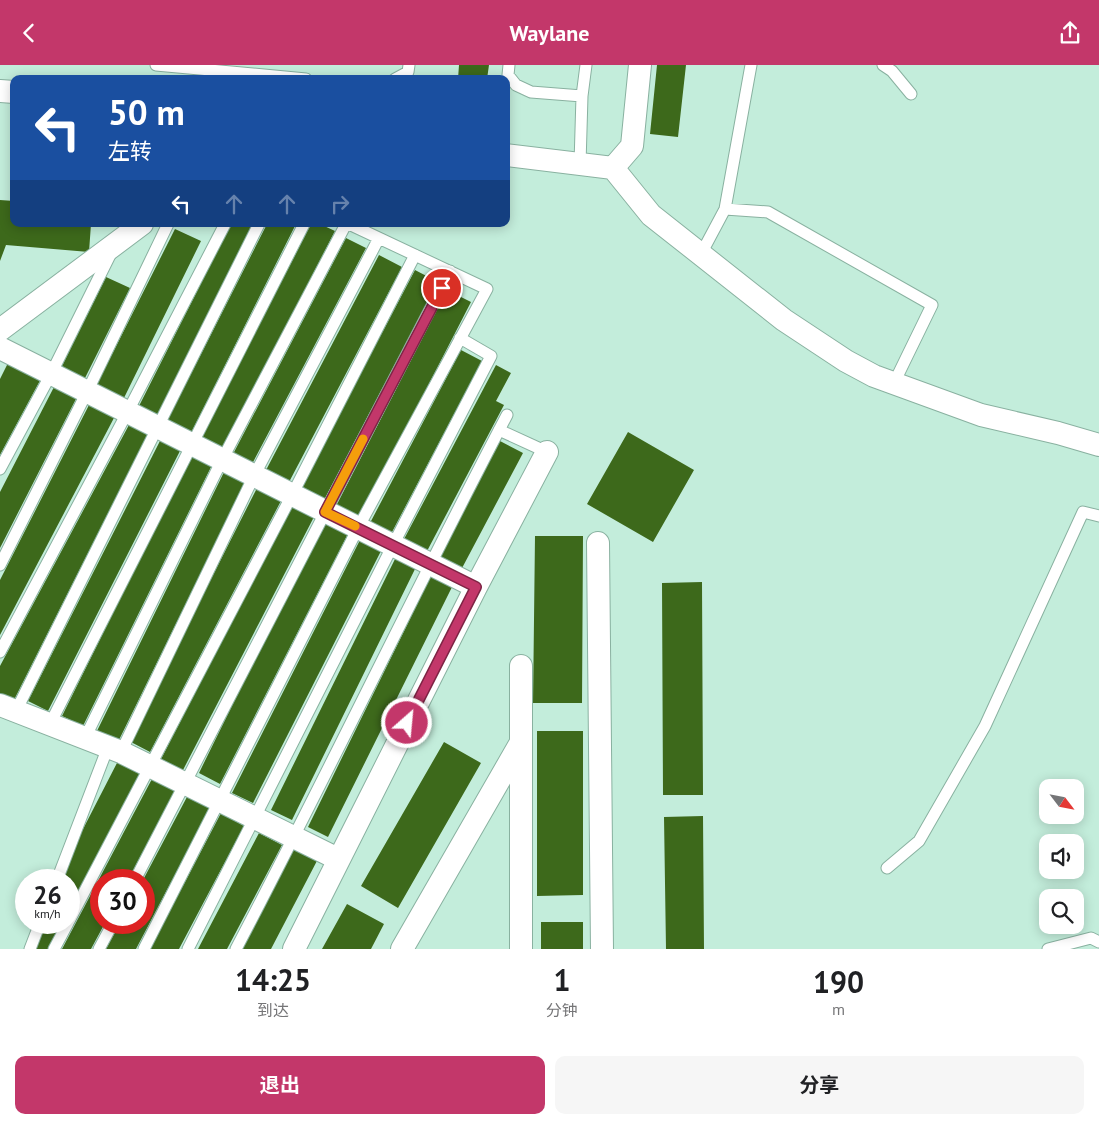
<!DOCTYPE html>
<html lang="zh">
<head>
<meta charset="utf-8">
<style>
  body { margin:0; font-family:"PT Sans","Noto Sans SC",sans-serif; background:#f6f6f6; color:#202124; height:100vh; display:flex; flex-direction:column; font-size:19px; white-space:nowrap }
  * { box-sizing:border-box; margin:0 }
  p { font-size:16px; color:#757577 }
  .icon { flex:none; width:28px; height:28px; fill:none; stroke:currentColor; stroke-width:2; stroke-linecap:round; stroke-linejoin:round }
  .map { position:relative; height:884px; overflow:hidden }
  .side { display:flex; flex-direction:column; background:#fff; flex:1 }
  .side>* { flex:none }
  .top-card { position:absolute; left:10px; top:10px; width:500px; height:152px; border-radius:10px; box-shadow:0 2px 12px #0003; background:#1a4fa0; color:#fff; overflow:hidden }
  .needle { width:32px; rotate:122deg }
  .fabs { position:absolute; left:1039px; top:714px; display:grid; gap:10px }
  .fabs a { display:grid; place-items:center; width:45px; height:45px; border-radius:10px; background:#fff; box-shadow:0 2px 12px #0003; font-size:25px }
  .speed { position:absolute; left:15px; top:804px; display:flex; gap:10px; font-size:25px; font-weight:700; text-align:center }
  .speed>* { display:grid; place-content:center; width:65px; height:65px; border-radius:50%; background:#fff; box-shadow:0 2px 12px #0003; line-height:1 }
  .speed small { font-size:12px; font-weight:400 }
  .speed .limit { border:8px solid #d22; background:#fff; color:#111 }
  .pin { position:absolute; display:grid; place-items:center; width:42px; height:42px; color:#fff; margin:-21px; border:2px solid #fff; border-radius:50%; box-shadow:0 1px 5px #0007 }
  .me { position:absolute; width:55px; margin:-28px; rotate:27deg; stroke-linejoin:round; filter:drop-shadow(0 0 4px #0008) }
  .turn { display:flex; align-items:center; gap:18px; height:105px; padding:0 15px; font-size:22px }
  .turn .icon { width:65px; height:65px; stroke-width:2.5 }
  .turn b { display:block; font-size:35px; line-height:42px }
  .lanes { display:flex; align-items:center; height:48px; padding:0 15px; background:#0003; justify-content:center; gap:25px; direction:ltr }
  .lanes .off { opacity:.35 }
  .eta { display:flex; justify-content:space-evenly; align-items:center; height:85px; text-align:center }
  .eta b { font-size:30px; font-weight:700; line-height:35px }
  .button { display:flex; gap:10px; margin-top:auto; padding:10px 15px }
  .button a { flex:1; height:58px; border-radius:10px; background:#c3376a; color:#fff; font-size:20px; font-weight:700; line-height:58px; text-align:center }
  .button a+a { background:#f6f6f6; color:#202124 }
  header { display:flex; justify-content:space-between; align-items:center; height:65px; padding:0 15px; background:#c3376a; color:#fff; font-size:22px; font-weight:700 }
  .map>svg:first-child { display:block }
</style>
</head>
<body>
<header><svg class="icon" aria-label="back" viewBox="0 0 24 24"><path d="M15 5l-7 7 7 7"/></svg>Waylane<svg class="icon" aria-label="share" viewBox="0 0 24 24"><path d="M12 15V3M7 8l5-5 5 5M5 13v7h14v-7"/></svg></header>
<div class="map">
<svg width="1099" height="884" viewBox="0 0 1099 884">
  <rect width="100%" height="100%" fill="#c3eddb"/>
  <path fill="#3d691b" d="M459 0H489L487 14H458Z
    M657 0H686L678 72 650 69Z
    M0 135 14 136V159H91L89 187 6 180 0 196Z
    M231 159H254L156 353 138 343Z
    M267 159H296L190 370 166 358Z
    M311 159H320L335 166 222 386 200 375Z
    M175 164 201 176 122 337 95 323Z
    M346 173 366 183 251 401 232 391Z
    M379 190 402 202 288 419 265 407Z
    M415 205 438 217 324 435 301 422Z
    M106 212 130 223 85 313 61 303Z
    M447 225 471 237 359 455 335 443Z
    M461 285 482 296 391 469 370 458Z
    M10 294 43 310 0 390V314Z
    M496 300 511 308 496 336 504 340 426 488 403 476Z
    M54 322 77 332 0 483V427Z
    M89 340 115 351 0 570V515Z
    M130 358 149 367 13 637 0 632V601Z
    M628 367 694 405 653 477 587 439Z
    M162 372 182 382 48 646 28 636Z
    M500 376 523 388 461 505 439 494Z
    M192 388 213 398 83 661 62 651Z
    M225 405 246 416 118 677 97 666Z
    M258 421 283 432 150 687 129 676Z
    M293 438 315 450 183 705 161 694Z
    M323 455 349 467 220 719 199 708Z
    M535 471H583L582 638H533Z
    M361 473 382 484 253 738 232 728Z
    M396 492 416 502 292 755 271 745Z
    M432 509 453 520 328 772 308 762Z
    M702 517 703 730H663L662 518Z
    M537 666H583V830L537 831Z
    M444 677 481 698 398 843 361 821Z
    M118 696 141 707 69 846V815H63L82 766Z
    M153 712 176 724 128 815H101V858H105L91 884H62Z
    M188 730 211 741 136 884H106L120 858H144L143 815Z
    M221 748 244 761 179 884H150Z
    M703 751 704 884H666L664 752Z
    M259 768 282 780 227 884H198Z
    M296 780 319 792 271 884H241Z
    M347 839 384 859 371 884H322Z
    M541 857H583V884H541Z
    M46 858H63L49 884H36Z"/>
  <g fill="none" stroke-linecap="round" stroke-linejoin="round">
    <g stroke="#89b1a0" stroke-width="13">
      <path id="service" d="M156 0 306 14
        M509 0 508 10 516 20 531 27 582 31
        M883 0 892 6 911 29
        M395 14 408 7 409 0
        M580 99 582 31 586 0
        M725 144 768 147 932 240 894 318
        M701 189 725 144 751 0
        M499 365 547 387
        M0 404 51 309 111 188
        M0 500 87 327 168 159
        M0 587 127 348 225 159
        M16 646 259 159
        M50 659 304 159
        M85 673 222 395 346 159
        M121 687 254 411 379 173
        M887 803 919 776 985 661 1083 447 1099 451
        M57 815 108 682
        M135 815 450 206
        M69 856 292 430 415 190
        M30 884 40 858
        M54 884 68 858
        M99 884 113 858
        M144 884 358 463 487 224 349 159
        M188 884 393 480 491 291 460 273
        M236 884C329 707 414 527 507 350
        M1048 884 1091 873 1099 877"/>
    </g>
    <g stroke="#89b1a0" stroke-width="24">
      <path id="minor" d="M0 26 14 27
        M506 90 613 103 651 150 784 255 846 296 874 311 981 350 1058 368 1099 380
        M613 103 632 81 640 0
        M0 265 142 159
        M0 283 476 522
        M598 478 602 884
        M0 640 121 687 338 794
        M294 884 476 522 547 387
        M402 884 520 679
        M521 884V601"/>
    </g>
    <use href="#service" stroke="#fff" stroke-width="11"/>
    <use href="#minor" stroke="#fff" stroke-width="22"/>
  </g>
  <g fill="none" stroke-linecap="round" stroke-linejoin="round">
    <g stroke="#7f2445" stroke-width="12">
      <path id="route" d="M407 658 476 522 325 447 442 223"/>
    </g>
    <use href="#route" stroke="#c3376a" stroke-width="9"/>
    <path stroke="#f59e0b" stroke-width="9" d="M355 461 325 447 363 374"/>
  </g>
</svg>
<div class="fabs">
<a><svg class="needle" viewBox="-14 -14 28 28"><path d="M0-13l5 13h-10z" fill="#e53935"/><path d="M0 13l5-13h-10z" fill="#757577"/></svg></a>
<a><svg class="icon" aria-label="sound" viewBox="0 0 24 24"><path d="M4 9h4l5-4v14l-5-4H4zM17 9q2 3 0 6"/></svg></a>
<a><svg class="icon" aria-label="search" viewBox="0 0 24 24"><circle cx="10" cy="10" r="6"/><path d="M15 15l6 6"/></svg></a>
</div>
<div class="speed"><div>26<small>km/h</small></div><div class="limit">30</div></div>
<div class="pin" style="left:442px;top:223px;background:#d93025"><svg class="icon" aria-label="arrive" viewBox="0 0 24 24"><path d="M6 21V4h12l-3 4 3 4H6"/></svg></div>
<svg class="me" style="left:407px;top:658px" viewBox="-20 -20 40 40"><circle r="17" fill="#c3376a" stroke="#fff" stroke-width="3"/><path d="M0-11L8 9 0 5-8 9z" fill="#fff"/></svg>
<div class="top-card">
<div class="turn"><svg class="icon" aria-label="left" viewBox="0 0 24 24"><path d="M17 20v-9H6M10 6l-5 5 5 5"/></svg><div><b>50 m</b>左转</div></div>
<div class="lanes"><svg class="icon" aria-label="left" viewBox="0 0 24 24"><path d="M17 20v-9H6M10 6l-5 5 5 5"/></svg><svg class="icon off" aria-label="ahead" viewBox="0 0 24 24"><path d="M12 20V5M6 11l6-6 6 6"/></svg><svg class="icon off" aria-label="ahead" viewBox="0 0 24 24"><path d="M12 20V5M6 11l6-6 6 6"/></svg><svg class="icon off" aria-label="right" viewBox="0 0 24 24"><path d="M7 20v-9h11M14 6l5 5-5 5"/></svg></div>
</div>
</div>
<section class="side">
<div class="eta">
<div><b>14:25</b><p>到达</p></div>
<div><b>1</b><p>分钟</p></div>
<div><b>190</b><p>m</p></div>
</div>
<div class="button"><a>退出</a><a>分享</a></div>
</section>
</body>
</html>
